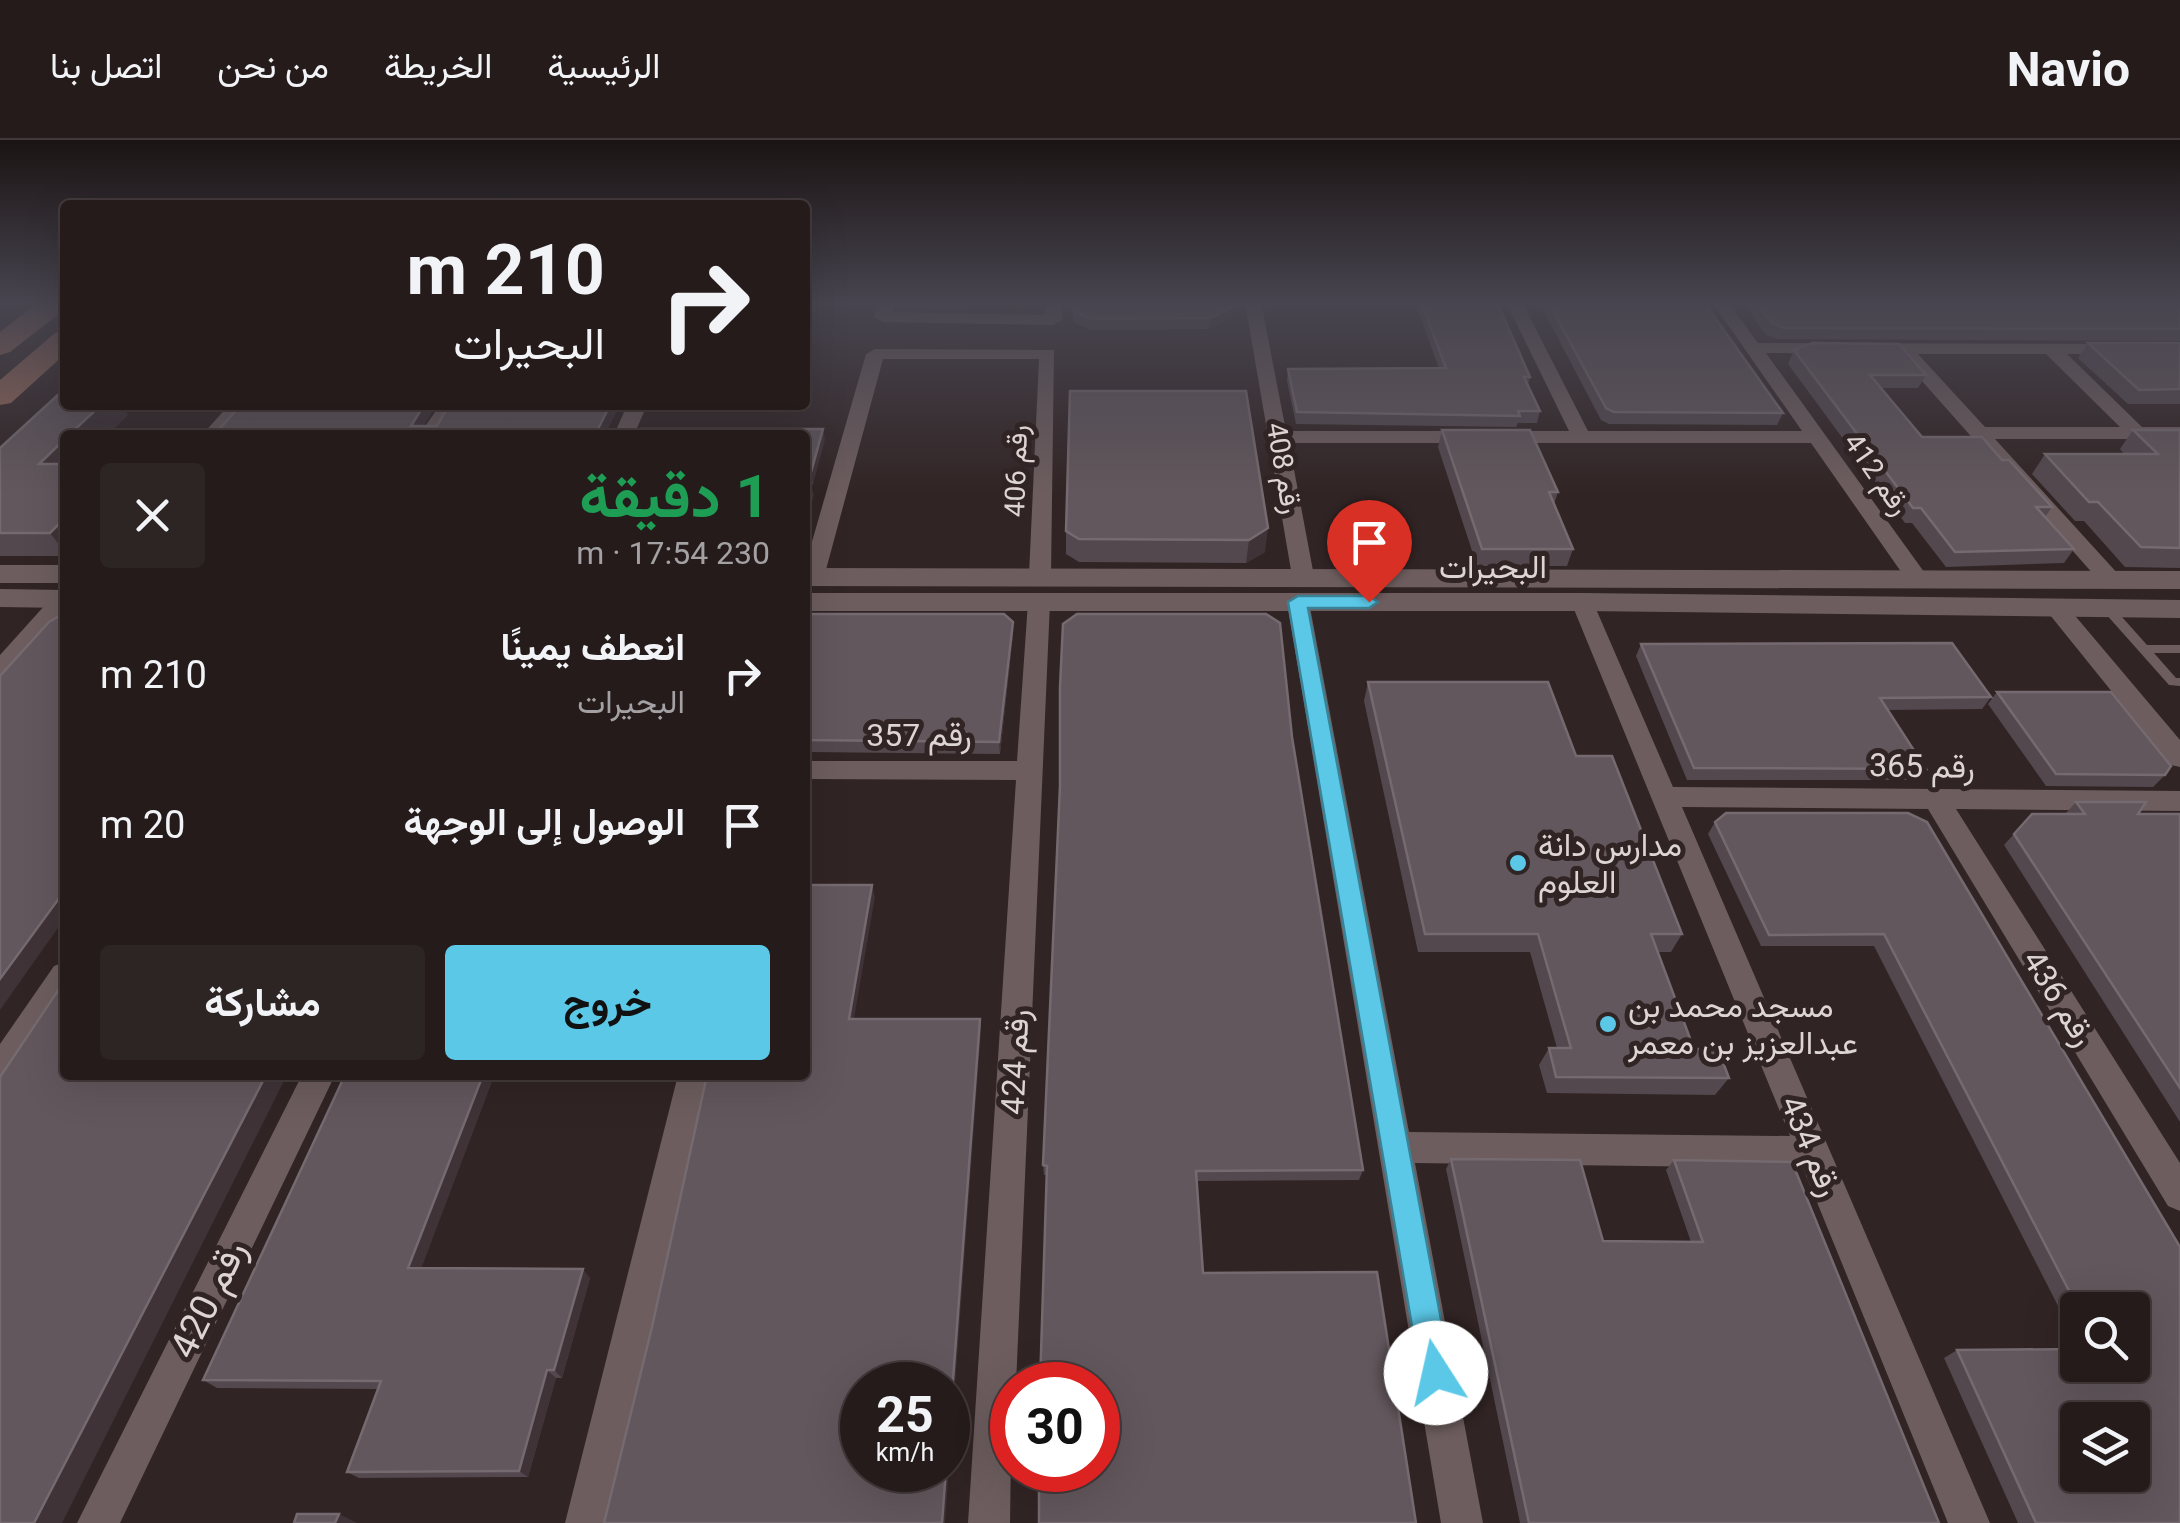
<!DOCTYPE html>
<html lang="ar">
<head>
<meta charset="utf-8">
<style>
  body { margin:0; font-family:Roboto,Vazirmatn,sans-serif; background:#2d2424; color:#f1f3f6; direction:rtl; height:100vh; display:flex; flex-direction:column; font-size:38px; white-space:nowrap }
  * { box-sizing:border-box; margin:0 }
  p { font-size:32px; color:#a3a1a3 }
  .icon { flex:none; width:55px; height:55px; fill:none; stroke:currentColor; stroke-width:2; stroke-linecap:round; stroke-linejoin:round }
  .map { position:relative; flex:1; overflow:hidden; direction:ltr }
  .panel { position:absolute; left:60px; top:290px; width:750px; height:650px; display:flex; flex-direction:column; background:#251b1b; border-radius:10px; box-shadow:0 10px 40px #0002,0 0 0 2px #42393a; direction:rtl }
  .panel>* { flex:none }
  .hud { position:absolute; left:60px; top:60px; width:750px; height:210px; border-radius:10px; box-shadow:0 10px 40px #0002,0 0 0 2px #42393a; direction:rtl; background:#251b1b; color:#f1f3f6; overflow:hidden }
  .buttons { position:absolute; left:2060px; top:1152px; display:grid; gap:20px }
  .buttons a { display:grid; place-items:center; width:90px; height:90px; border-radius:10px; background:#251b1b; box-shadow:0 10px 40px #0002,0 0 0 2px #42393a; font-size:50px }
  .speed { position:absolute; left:840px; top:1222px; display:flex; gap:20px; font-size:50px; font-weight:700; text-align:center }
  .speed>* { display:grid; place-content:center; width:130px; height:130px; border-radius:50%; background:#251b1b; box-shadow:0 10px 40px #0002,0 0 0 2px #42393a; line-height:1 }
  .speed small { font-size:25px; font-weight:400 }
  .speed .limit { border:15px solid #d22; background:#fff; color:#111 }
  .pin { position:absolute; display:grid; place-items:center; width:85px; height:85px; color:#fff; margin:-102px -42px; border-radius:50% 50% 50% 0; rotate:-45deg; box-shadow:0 0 10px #0007 }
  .pin .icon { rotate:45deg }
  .me { position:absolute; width:110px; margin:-55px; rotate:350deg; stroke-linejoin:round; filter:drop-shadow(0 0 8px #0008) }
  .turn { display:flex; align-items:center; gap:35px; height:210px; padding:0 40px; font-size:45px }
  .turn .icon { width:130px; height:130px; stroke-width:2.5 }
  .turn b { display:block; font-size:70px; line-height:85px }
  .round { display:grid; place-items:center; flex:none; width:105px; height:105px; border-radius:10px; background:#2d2424 }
  .summary { display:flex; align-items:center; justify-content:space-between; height:170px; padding:0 40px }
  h1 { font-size:60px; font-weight:700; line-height:75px; color:#1e9e55 }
  .button { display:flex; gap:20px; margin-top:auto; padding:20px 40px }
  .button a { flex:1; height:115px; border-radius:10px; background:#5bc8e7; color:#111; font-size:40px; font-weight:700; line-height:115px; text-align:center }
  .button a+a { background:#2d2424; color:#f1f3f6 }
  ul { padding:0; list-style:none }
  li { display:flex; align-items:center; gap:30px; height:150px; padding:0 40px }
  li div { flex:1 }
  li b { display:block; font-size:38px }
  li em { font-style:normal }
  header { display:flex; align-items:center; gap:60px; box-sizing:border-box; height:140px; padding:0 50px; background:#251b1b; border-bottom:2px solid #42393a }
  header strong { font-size:48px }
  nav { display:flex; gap:55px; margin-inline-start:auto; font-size:35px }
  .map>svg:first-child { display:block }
</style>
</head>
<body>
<header>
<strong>Navio</strong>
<nav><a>الرئيسية</a><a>الخريطة</a><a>من نحن</a><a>اتصل بنا</a></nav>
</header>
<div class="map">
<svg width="2180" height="1383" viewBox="0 0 2180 1383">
  <rect width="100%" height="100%" fill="#312424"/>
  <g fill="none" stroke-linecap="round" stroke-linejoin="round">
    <path fill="#6d5d5e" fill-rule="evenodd" d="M2109 466 2113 467 2147 505H2180V513H2154L2176 538H2180V546L2169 545 2105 473 2103 470Z"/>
    <path fill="#6d5d5e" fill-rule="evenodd" d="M879 162H895L893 172 1045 175 1046 162H1062V180L1053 185 883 182 874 177Z
      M1245 162H1261L1286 291H1569L1506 162H1522L1588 291H1802L1712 162H1728L1758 203 2180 204V214H2067L2142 287H2180V299H1995L2119 435 2122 440 2119 445H2103L1898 214 1766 213 1927 436 1930 441 1927 446H1911L1811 303H1289L1314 436 1303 443 1292 436ZM1918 214H2046L2120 287H1985Z
      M875 209 1054 210 1051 435 1048 440H1032L1029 435 1039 219H883L824 437 821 442H805V426L866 214Z
      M229 265H249L223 295H202Z
      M440 265H460L439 295H419Z
      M627 265H647L634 295H614Z
      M65 452V471L9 536 0 538V515L55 454Z
      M1039 455 1050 462 1016 1245H1012L1010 1383H968L1016 640 805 639V621H1017L1028 462Z
      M1298 455 1309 462 1409 992 1790 996 1571 462 1574 457H1590L1593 462 1673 647 2180 651V671L1956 669 2180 1023V1071L2168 1066 1928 669 1682 667 1990 1383H1948L1803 1028 1415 1023 1483 1383H1441L1287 462Z
      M2058 463 2066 465 2180 600V627L2171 625 2050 475 2046 470 2050 465Z
      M65 822V860L11 941 0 945V904L54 826Z
      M302 935H335L120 1383H77Z
      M678 935H710L607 1383H565Z"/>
    <path fill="#6d5d5e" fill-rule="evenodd" d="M0 425H65V443H0Z
      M805 428 2180 431V449L805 446Z
      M0 449 65 450V468L0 467Z
      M805 453H1582L2180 460V478L1582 471H805Z"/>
    <path fill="#956857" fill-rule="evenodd" d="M39 162H65V169L10 212 0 215V192Z
      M65 190V214L11 263 0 265V240L55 193Z"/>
  </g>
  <path fill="#53484e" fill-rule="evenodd" d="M897 162H968L966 170 898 168Z
    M1073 162 1234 166 1233 177 1209 189 1091 190 1073 182Z
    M1341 162H1497L1530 237 1528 245 1540 271 1537 283H1518L1516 287 1296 284 1287 241 1288 229 1439 228 1415 163Z
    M1539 162H1710L1705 163 1783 273 1777 285 1609 284 1601 280Z
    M1734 162H2180V201L1778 199 1766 195 1743 163Z
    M2088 203H2180V264H2128L2078 218Z
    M1794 210 1926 235 1918 248H1882L1922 297 2002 320 2052 367 2045 377 2074 409 2064 423 1946 427 1912 383H1905L1788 224Z
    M1246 251 1265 412 1246 423 1079 422 1066 414V391Z
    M128 275 65 295V416H0V308Z
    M1442 290 1558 352 1554 364 1573 409 1567 426H1477L1438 307Z
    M2133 290H2180V428L2125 427 2084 381H2075L2032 334 2045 314H2124L2120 309Z
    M805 474 1013 482V494L1000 614 805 612Z
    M1641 504 1991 557 1982 569 1888 570 1926 629 1917 640H1687L1636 516Z
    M1368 542 1576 616 1682 794 1671 812H1658L1694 909 1729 938 1715 955 1547 953 1539 925 1549 908H1557L1530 812H1418L1364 561Z
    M1997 552 2165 635 2153 647 2046 646 1988 564Z
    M2076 662 2138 674H2180V982L2004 705 2032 674H2065Z
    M1726 673H1908L1927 682 2180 1107V1383H2018L1944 1218 1957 1210 2078 1209V1225H2132V1170H2078V1205L1874 806H1761L1708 694 1715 682ZM2078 1280H2132V1335H2078Z
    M345 935H644L642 942 492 941 421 1128 590 1138 562 1238H556L528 1337 359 1338 347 1332 378 1249 217 1248 203 1240Z
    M1451 1019 1603 1101 1691 1102 1666 1030 1674 1020 1939 1383H1520L1446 1029Z
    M1043 1025 1363 1030 1359 1040 1197 1041 1203 1133 1416 1383 1046 1035H1044Z"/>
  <path fill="#3f3337" d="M1234 166 1233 177 1209 189 1210 178Z
    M101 265H122L128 275 108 295H69Z
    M424 265H436L419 294 411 286Z
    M610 265H620L605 295H595Z
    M823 289 825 300 812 348 814 355 805 388V367L808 343Z
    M65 299V338L39 324Z
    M65 378V412L50 393Z
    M1268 388 1265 412 1246 423 1249 400Z
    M1013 482V494L1000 614 999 602Z
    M872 745 875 757 852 890 849 879Z
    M65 750V778L0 870V839Z
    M980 879 981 890 945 1383H942L946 1330H948V1307Z
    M266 935H287L62 1383H34Z
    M483 935H488L492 941 418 1137 408 1128Z
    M583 1129 590 1138 562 1238 554 1230Z
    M547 1230 556 1238 528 1337 519 1331Z
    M339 1374 357 1383H335Z"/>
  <path fill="#62575c" stroke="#756a6f" stroke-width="2.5" fill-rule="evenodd" d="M1073 162H1233L1234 166 1210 178 1091 179 1073 171Z
    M1421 162H1497L1530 237H1524L1540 271H1518L1520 276 1297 272 1288 229 1446 228Z
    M1548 162H1704L1783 273 1614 272 1606 268Z
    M1755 162H2180V189L1784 188 1772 183Z
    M1812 203 1899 204 1926 235H1870L1922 297H1982L2002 320H2009L2052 367H2036L2074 409 1955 412 1921 368H1913L1794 210Z
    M2088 203H2180V249L2139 250Z
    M1070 251H1246L1268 388 1249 400 1079 399 1066 391Z
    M60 253H65V265H101L69 295H65V299L39 324H65V378L50 393H0V308Z
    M241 265H424L411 286H437L449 265H610L595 295H214Z
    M641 289H823L808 343H811L805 367V295H638Z
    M1442 290H1530L1558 352H1549L1573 409H1482Z
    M2133 290H2180V408L2141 407 2098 362H2089L2045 314H2158Z
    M63 474H65V750L0 839V536L49 482Z
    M805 474H1004L1013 482 999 602 805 600Z
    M1077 474H1266L1280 483 1292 597 1363 1030 1196 1031 1203 1133 1377 1132 1416 1383H1039V1330H1098V1245H1040L1047 1026 1043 1025 1060 646V547L1063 484Z
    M1952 503 1991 557 1880 558 1926 629 1694 628 1641 504Z
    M1368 542H1548L1576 616H1612L1682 794H1651L1694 909H1718L1729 938 1556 937 1549 908H1571L1538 794H1425Z
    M1997 552H2111L2171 626 2165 635 2056 634Z
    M2076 662H2146L2138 674H2180V948L2014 694 2032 674H2085Z
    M1726 673H1908L1927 682 2180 1107V1383H2036L1957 1210 2078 1209V1225H2132V1170H2079L1884 794 1769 795 1715 682ZM2078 1280H2132V1335H2078Z
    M805 745H872L849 879H980L948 1307V1245H862V1330H946L942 1383H604L652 1187 707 935H805Z
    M65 840V935H266L34 1383H0V937Z
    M345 935H483L408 1128 583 1129 554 1230H547L519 1331 347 1332 381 1241 203 1240Z
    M1451 1019 1580 1020 1603 1101 1703 1102 1674 1020 1792 1022 1939 1383H1529Z
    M297 1374H339L335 1383H294Z"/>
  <linearGradient id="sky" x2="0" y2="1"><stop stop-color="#1b1414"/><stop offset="0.46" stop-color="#484550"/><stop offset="1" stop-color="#484550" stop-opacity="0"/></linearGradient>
  <rect width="2180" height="355" fill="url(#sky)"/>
  <path fill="#5bc8e7" stroke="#3b8296" stroke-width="2.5" d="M1298 456H1369L1378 462 1369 468H1308L1451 1233 1447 1244 1436 1249 1424 1244 1420 1233 1288 462Z"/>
  <g fill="#5bc8e7" stroke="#312424" stroke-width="4">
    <circle cx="1518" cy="723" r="10"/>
    <circle cx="1608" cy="884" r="10"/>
  </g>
  <g text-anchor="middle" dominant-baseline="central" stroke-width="10" stroke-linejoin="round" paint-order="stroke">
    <g font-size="28" fill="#ddd4d4" stroke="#312424">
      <text transform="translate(1284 328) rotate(80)">رقم 408</text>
      <text transform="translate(1016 331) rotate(-88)">رقم 406</text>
      <text transform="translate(1877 334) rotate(55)">رقم 412</text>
    </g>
    <g font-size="32" fill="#ddd4d4" stroke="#312424">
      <text x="1493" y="427">البحيرات</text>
      <text x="919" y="595">رقم 357</text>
      <text transform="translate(1922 626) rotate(1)">رقم 365</text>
      <text transform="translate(2059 858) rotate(58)">رقم 436</text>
      <text transform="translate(1015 922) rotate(-87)">رقم 424</text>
      <text transform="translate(1811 1006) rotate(67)">رقم 434</text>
    </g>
    <g font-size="32" fill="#ddd4d4" stroke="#312424" text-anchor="start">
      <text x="1538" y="705">مدارس دانة<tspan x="1538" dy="37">العلوم</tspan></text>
      <text x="1628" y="866">مسجد محمد بن<tspan x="1628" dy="37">عبدالعزيز بن معمر</tspan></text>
    </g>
    <g font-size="38" fill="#ddd4d4" stroke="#312424">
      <text transform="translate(208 1159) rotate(-64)">رقم 420</text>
    </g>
  </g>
</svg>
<div class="buttons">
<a><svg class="icon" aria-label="search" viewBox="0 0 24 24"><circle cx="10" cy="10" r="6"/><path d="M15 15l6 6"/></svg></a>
<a><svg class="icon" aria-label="layers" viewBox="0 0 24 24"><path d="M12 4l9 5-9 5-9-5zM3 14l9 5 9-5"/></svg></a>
</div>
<div class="speed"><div>25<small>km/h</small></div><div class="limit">30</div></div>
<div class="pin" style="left:1369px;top:462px;background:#d93025"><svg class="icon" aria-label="arrive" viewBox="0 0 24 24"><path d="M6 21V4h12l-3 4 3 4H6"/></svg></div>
<svg class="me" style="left:1436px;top:1233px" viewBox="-20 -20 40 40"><circle r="19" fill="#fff"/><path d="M0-13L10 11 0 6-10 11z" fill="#5bc8e7"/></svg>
<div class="hud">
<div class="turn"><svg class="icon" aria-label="right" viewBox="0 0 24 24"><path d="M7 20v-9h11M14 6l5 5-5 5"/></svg><div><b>210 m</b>البحيرات</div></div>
</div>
<section class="panel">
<div class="summary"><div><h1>1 دقيقة</h1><p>230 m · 17:54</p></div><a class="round"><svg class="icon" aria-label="close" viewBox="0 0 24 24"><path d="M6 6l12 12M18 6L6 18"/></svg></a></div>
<ul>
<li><svg class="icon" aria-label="right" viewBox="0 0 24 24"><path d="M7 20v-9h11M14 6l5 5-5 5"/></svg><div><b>انعطف يمينًا</b><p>البحيرات</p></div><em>210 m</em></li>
<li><svg class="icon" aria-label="arrive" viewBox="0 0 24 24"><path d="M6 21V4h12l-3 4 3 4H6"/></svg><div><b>الوصول إلى الوجهة</b></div><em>20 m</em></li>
</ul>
<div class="button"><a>خروج</a><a>مشاركة</a></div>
</section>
</div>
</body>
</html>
